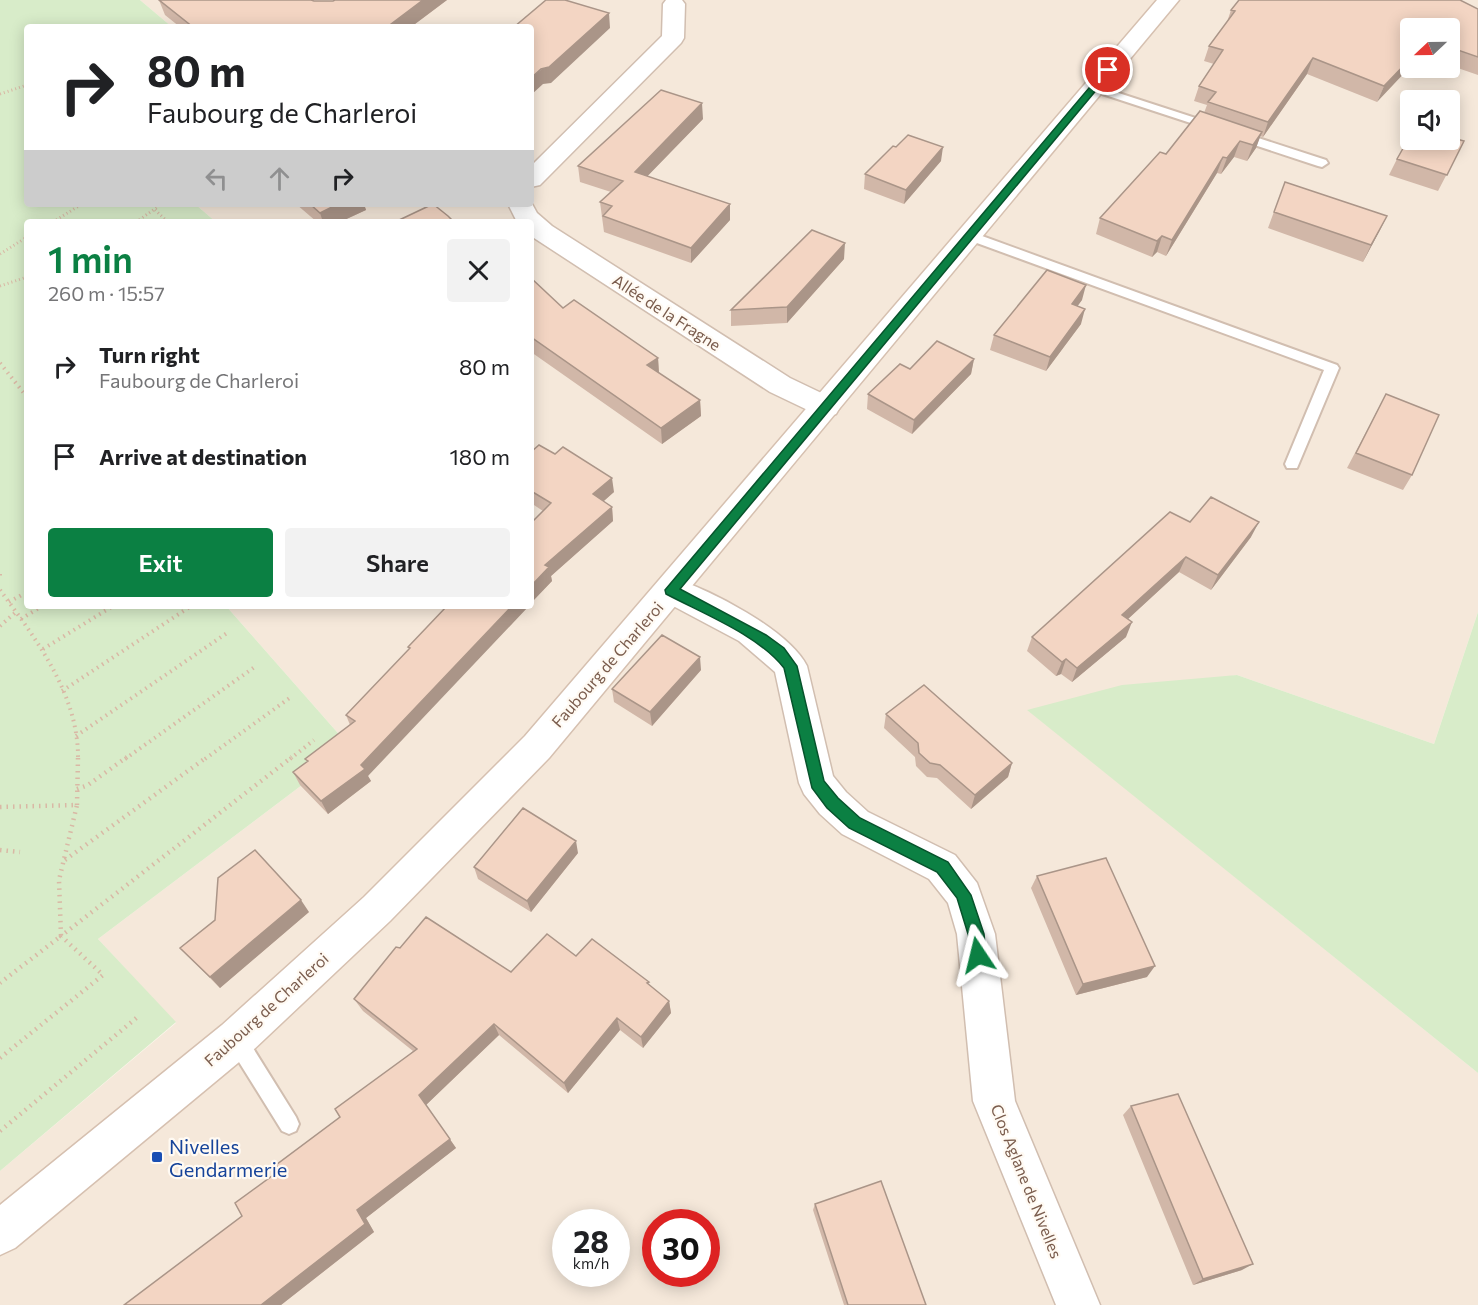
<!DOCTYPE html>
<html lang="en">
<head>
<meta charset="utf-8">
<style>
  body { margin:0; font-family:Commissioner,sans-serif; background:#f2f2f2; color:#202124; height:100vh; display:flex; flex-direction:column; font-size:22px; white-space:nowrap }
  * { box-sizing:border-box; margin:0 }
  p { font-size:20px; color:#757577 }
  .icon { flex:none; width:33px; height:33px; fill:none; stroke:currentColor; stroke-width:2; stroke-linecap:round; stroke-linejoin:round }
  .map { position:relative; flex:1; overflow:hidden }
  .drawer { position:absolute; left:24px; top:219px; width:510px; height:390px; display:flex; flex-direction:column; background:#fff; border-radius:6px; box-shadow:0 3px 15px #0003 }
  .drawer>* { flex:none }
  .guide { position:absolute; left:24px; top:24px; width:510px; height:183px; border-radius:6px; box-shadow:0 3px 15px #0003; background:#fff; color:#202124; overflow:hidden }
  .needle { width:39px; rotate:248deg }
  .fabs { position:absolute; left:1400px; top:18px; display:grid; gap:12px }
  .fabs a { display:grid; place-items:center; width:60px; height:60px; border-radius:6px; background:#fff; box-shadow:0 3px 15px #0003; font-size:30px }
  .speed { position:absolute; left:552px; top:1209px; display:flex; gap:12px; font-size:30px; font-weight:700; text-align:center }
  .speed>* { display:grid; place-content:center; width:78px; height:78px; border-radius:50%; background:#fff; box-shadow:0 3px 15px #0003; line-height:1 }
  .speed small { font-size:15px; font-weight:400 }
  .speed .limit { border:9px solid #d22; background:#fff; color:#111 }
  .pin { position:absolute; display:grid; place-items:center; width:51px; height:51px; color:#fff; margin:-26px; border:3px solid #fff; border-radius:50%; box-shadow:0 2px 6px #0007 }
  .me { position:absolute; width:66px; margin:-33px; rotate:350deg; stroke-linejoin:round; filter:drop-shadow(0 0 4px #0008) }
  .turn { display:flex; align-items:center; gap:21px; height:126px; padding:0 24px; font-size:27px }
  .turn .icon { width:78px; height:78px; stroke-width:2.5 }
  .turn b { display:block; font-size:42px; line-height:51px }
  .lanes { display:flex; align-items:center; height:57px; padding:0 24px; background:#0003; justify-content:center; gap:30px; direction:ltr }
  .lanes .off { opacity:.35 }
  .round { display:grid; place-items:center; flex:none; width:63px; height:63px; border-radius:6px; background:#f2f2f2 }
  .summary { display:flex; align-items:center; justify-content:space-between; height:102px; padding:0 24px }
  h1 { font-size:36px; font-weight:600; line-height:45px; color:#0b8043 }
  .primary-button { display:flex; gap:12px; margin-top:auto; padding:12px 24px }
  .primary-button a { flex:1; height:69px; border-radius:6px; background:#0b8043; color:#fff; font-size:24px; font-weight:600; line-height:69px; text-align:center }
  .primary-button a+a { background:#f2f2f2; color:#202124 }
  ul { padding:0; list-style:none }
  li { display:flex; align-items:center; gap:18px; height:90px; padding:0 24px }
  li div { flex:1 }
  li b { display:block; font-size:22px }
  li em { font-style:normal }
  .map>svg:first-child { display:block }
</style>
</head>
<body>
<div class="map">
<svg width="1478" height="1305" viewBox="0 0 1478 1305">
  <rect width="100%" height="100%" fill="#fdf6ec"/>
  <path fill="#f5e8da" fill-rule="evenodd" d="M140 0H1478V612L1434 744 1237 675 1028 710 1478 1073V1305H0V1171L176 1023 98 939 351 748 226 606H531V222H216L195 204H531V27H172ZM1410 28H1449V68H1410ZM1410 100H1449V140H1410ZM566 1222H616V1274H566ZM656 1222H706V1274H656Z"/>
  <path fill="#d8ecc9" d="M0 0H140L172 27H27V204H195L216 222H27V606H226L351 748 98 939 176 1022 0 1171Z
    M1478 612V1073L1027 710 1122 685 1237 675 1434 744Z"/>
  <g fill="none" stroke-linecap="round" stroke-linejoin="round">
    <g stroke="#d1beb0" stroke-width="4">
      <path id="service" d="M1094 85 1217 125 1219 127 1217 129H1209L1090 90V86Z
        M1237 131 1326 160 1328 163 1322 167 1318 166 1233 138 1231 135Z
        M971 232 1337 365 1339 368 1297 468H1287L1285 464 1324 370 966 239 965 236Z
        M236 1029 243 1032 296 1117 299 1124 296 1131 289 1134 282 1131 229 1046 226 1039 229 1032Z"/>
    </g>
    <g stroke="#d1beb0" stroke-width="3">
      <path id="minor" d="M666 0H682L685 4 684 38 681 43 540 185 531 187V166L662 36 663 4Z
        M531 202 537 213 552 226 790 378 836 400 840 407 836 414 826 417 816 414 770 392 534 238 531 235V222H517L508 204H531Z
        M671 577C710 590 788 629 807 666L833 776 846 792 868 812 955 855 977 883 995 934 1015 1101 1100 1305H1056L973 1101 957 934 948 903 929 879 842 834 820 814 804 794 799 783 775 672 739 641 660 599 655 590 660 581Z"/>
    </g>
    <g stroke="#d6c0b0" stroke-width="3">
      <path id="secondary" d="M1157 0H1179L549 758 390 921 250 1053 15 1248 0 1255V1205L222 1025 364 897 525 736Z"/>
    </g>
    <path stroke="#d9b8a5" stroke-width="3" stroke-dasharray="1 3" stroke-linecap="butt" d="M0 94 27 85
      M155 210 168 222
      M53 222 82 204
      M136 222 162 204
      M0 254 27 237
      M0 286 27 277"/>
    <path stroke="#d9b8a5" stroke-width="4" stroke-dasharray="1.5 4.5" stroke-linecap="butt" d="M0 363 27 397
      M0 574V578
      M0 590C36 639 79 695 78 759
      M9 602 27 592
      M21 619 42 606
      M0 626 16 612
      M43 649 113 606
      M62 691 191 606
      M76 736 227 633
      M125 759 256 666
      M205 759 291 697
      M290 759 314 740"/>
    <path stroke="#d9b8a5" stroke-width="4.5" stroke-dasharray="1.5 5" stroke-linecap="butt" d="M77 789 88 785 127 757
      M77 805 78 757
      M0 807 77 805 59 880 61 936 0 983
      M0 850 20 852
      M65 860 207 757
      M0 1058 103 975 61 936 292 757
      M0 1131 140 1015"/>
    <use href="#service" fill="#fff" fill-rule="evenodd"/>
    <use href="#minor" fill="#fff" fill-rule="evenodd"/>
    <use href="#secondary" fill="#fff" fill-rule="evenodd"/>
  </g>
  <path fill="#d1b7a8" d="M159 0 333 1 335 0H447L411 27H180L165 15Z
    M1478 9V75L1449 65V28H1410L1377 102 1307 74 1263 137 1260 136 1256 148 1247 161 1234 157 1221 174 1217 173 1166 256 1157 252 1152 257 1096 234 1100 218 1166 154 1204 113 1207 105 1194 101 1199 86 1214 64 1204 61 1209 46 1227 22 1231 10Z
    M703 119 647 176 730 204V220L691 263 604 232 600 202 611 192 580 182 578 166Z
    M1464 141 1438 191 1389 175 1397 159Z
    M941 161 904 204 864 189 865 174Z
    M1285 182 1387 216 1363 262 1268 228Z
    M296 204H364L366 210 340 222H317Z
    M844 259 787 323 731 326V310Z
    M531 278 563 308 658 358 659 373 700 400 701 416 662 444 531 352Z
    M1082 300 1077 306 1081 324 1046 371 990 350 994 335Z
    M974 359 971 374 912 434 867 409 868 394 910 369Z
    M1386 394 1412 475 1403 490 1347 468Z
    M531 452 614 492 603 501 612 507 613 521 551 576 552 581 531 603V523L543 511 531 503Z
    M1190 522 1251 537 1211 590 1179 572 1128 619 1126 637 1072 682 1061 674 1056 676 1027 651 1032 637Z
    M447 606 368 776 371 781 328 814 300 785 293 772 307 762 305 759 350 725 346 715 409 650 408 647Z
    M701 670 652 726 614 702 612 689Z
    M886 714 1012 763 1008 777 971 809 937 778 927 777 916 766 915 757 884 728Z
    M578 853 531 912 478 879 474 867Z
    M1037 876 1147 977 1076 995 1031 888Z
    M309 912 220 988 180 948 215 920Z
    M400 948 511 972 576 956 649 985 669 1001 671 1013 643 1048 620 1030 568 1093 499 1035 426 1105 456 1148 366 1218 374 1232 281 1305H124L242 1216 340 1117 413 1051 363 1011 354 999Z
    M1131 1106 1242 1270 1193 1285 1123 1115Z
    M815 1204 926 1305H844L813 1210Z"/>
  <path fill="#aa9588" d="M423 0H447L411 27H387Z
    M609 13 610 28 551 83 543 84 531 95V78Z
    M1313 58 1307 74 1263 137 1268 122Z
    M1410 59V67L1377 102 1384 86Z
    M702 103 703 119 636 188 635 172Z
    M1262 132 1256 148 1247 161 1253 145Z
    M1240 141 1234 157 1221 174 1227 158Z
    M943 147 941 161 904 204 906 190Z
    M1223 157 1217 173 1166 256 1172 240Z
    M338 204H364L366 210 340 222H323L320 213Z
    M730 204V220L691 263V248Z
    M1387 216 1379 232 1363 262 1371 245Z
    M1162 236 1157 252 1152 257 1157 241Z
    M845 243 844 259 787 323V307Z
    M1086 285 1082 300 1068 319 1072 304Z
    M1085 309 1081 324 1046 371 1050 357Z
    M658 358 659 374 647 365Z
    M974 359 971 374 912 434 914 420Z
    M700 400 701 416 662 444 661 428Z
    M612 478 614 492 595 509 593 494Z
    M612 507 613 521 551 576 552 581 531 603V586L545 565Z
    M1259 522 1251 537 1211 590 1218 575Z
    M1186 557 1179 572 1116 630 1122 615Z
    M512 606H529L368 776 371 781 328 814 321 801 361 765Z
    M1132 622 1126 637 1072 682 1077 668Z
    M700 657 701 670 652 726 650 712Z
    M1066 659 1061 674 1056 676 1062 662Z
    M1012 763 1008 777 971 809 975 795Z
    M576 841 578 853 531 912 527 901Z
    M301 900 309 912 220 988 210 977Z
    M1155 966 1147 977 1076 995 1083 984Z
    M669 1001 671 1013 643 1048 641 1037Z
    M617 1018 620 1030 568 1093 564 1083Z
    M494 1024 499 1035 426 1105 456 1148 366 1218 374 1232 281 1305H261L357 1210 419 1095Z
    M1253 1264 1242 1270 1193 1285 1203 1279Z"/>
  <path fill="#f3d5c3" stroke="#aa9588" stroke-width="1.5" d="M159 0H311L314 1H333L335 0H423L387 27H193Z
    M546 0H565L609 13 549 67 541 69 531 78V27H514Z
    M1239 0H1460L1478 9V57L1449 47V28H1410V59L1384 86 1313 58 1268 122 1208 102 1216 92 1199 86 1223 50 1209 46 1235 11 1231 10Z
    M661 90 702 103 635 172 730 204 691 248 603 216 612 206 600 202 623 181 578 166Z
    M1200 111 1262 132 1253 145 1240 141 1227 158 1223 157 1172 240 1162 236 1157 241 1100 218 1160 152 1166 154Z
    M908 135 943 147 906 190 865 174 893 146 896 147Z
    M1410 136V140H1449V137L1464 141 1447 175 1397 159Z
    M1285 182 1387 216 1371 245 1274 212Z
    M310 204H338L320 213Z
    M433 204 448 216 454 222H395Z
    M812 230 845 243 787 307 731 310Z
    M1047 270 1086 285 1072 304 1085 309 1050 357 994 335Z
    M531 278 563 308 574 300 658 358 647 365 700 400 661 428 531 337Z
    M937 341 974 359 914 420 868 394 900 364 910 369Z
    M1386 394 1439 415 1412 475 1356 453Z
    M539 445 555 454 563 447 612 478 593 494 612 507 545 565 549 567 531 586V523L551 503 531 491V452Z
    M1211 497 1259 522 1218 575 1186 557 1122 615 1132 622 1077 668 1066 659 1062 662 1032 637 1170 512 1190 522Z
    M447 606H512L361 765 365 769 321 801 293 772 308 761 305 759 355 721 346 715 410 648 408 647Z
    M662 635 700 657 650 712 612 689Z
    M924 685 1012 763 975 795 940 765 930 763 919 753 918 743 886 714Z
    M523 808 576 841 527 901 474 867Z
    M255 850 301 900 210 977 180 948 215 920 218 878Z
    M1106 858 1155 966 1083 984 1037 876Z
    M426 917 511 972 547 934 576 956 592 939 649 982 647 983 669 1001 641 1037 617 1018 564 1083 494 1024 419 1095 450 1139 357 1210 365 1224 261 1305H124L242 1216 235 1203 280 1170 276 1165 340 1117 335 1109 417 1049 354 999 396 947 400 948Z
    M1178 1094 1253 1264 1203 1279 1131 1106Z
    M881 1181 926 1305H848L815 1204Z"/>
  <path fill="#0b8043" stroke="#07532c" stroke-width="1.5" d="M1105 69 1113 70 680 589 766 635 784 648 797 666 824 781 838 798 860 818 948 862 971 895 984 934 986 955 984 960 978 962 973 960 968 934 957 898 937 872 849 828 827 808 812 788 784 668C758 635 704 614 666 594L665 590Z"/>
  <rect fill="#1a4fb4" stroke="#fffaf3" stroke-width="2" x="151" y="1151" width="12" height="12" rx="3"/>
  <g text-anchor="middle" dominant-baseline="central" stroke-width="4.5" stroke-linejoin="round" paint-order="stroke">
    <g font-size="16" fill="#7a5c4d" stroke="#fffaf3">
      <text transform="translate(667 312) rotate(33)">Allée de la Fragne</text>
      <text transform="translate(607 664) rotate(-49)">Faubourg de Charleroi</text>
      <text transform="translate(266 1009) rotate(-42)">Faubourg de Charleroi</text>
      <text transform="translate(1027 1181) rotate(68)">Clos Aglane de Nivelles</text>
    </g>
    <g font-size="20" fill="#164399" stroke="#fffaf3" text-anchor="start">
      <text x="169" y="1146">Nivelles<tspan x="169" dy="23">Gendarmerie</tspan></text>
    </g>
  </g>
</svg>
<div class="fabs">
<a><svg class="needle" viewBox="-14 -14 28 28"><path d="M0-13l5 13h-10z" fill="#e53935"/><path d="M0 13l5-13h-10z" fill="#757577"/></svg></a>
<a><svg class="icon" aria-label="sound" viewBox="0 0 24 24"><path d="M4 9h4l5-4v14l-5-4H4zM17 9q2 3 0 6"/></svg></a>
</div>
<div class="speed"><div>28<small>km/h</small></div><div class="limit">30</div></div>
<div class="pin" style="left:1108px;top:70px;background:#d93025"><svg class="icon" aria-label="arrive" viewBox="0 0 24 24"><path d="M6 21V4h12l-3 4 3 4H6"/></svg></div>
<svg class="me" style="left:978px;top:955px" viewBox="-20 -20 40 40"><path d="M0-17L14 15 0 8-14 15z" fill="#0b8043" stroke="#fff" stroke-width="4"/></svg>
<div class="guide">
<div class="turn"><svg class="icon" aria-label="right" viewBox="0 0 24 24"><path d="M7 20v-9h11M14 6l5 5-5 5"/></svg><div><b>80 m</b>Faubourg de Charleroi</div></div>
<div class="lanes"><svg class="icon off" aria-label="left" viewBox="0 0 24 24"><path d="M17 20v-9H6M10 6l-5 5 5 5"/></svg><svg class="icon off" aria-label="ahead" viewBox="0 0 24 24"><path d="M12 20V5M6 11l6-6 6 6"/></svg><svg class="icon" aria-label="right" viewBox="0 0 24 24"><path d="M7 20v-9h11M14 6l5 5-5 5"/></svg></div>
</div>
<section class="drawer">
<div class="summary"><div><h1>1 min</h1><p>260 m · 15:57</p></div><a class="round"><svg class="icon" aria-label="close" viewBox="0 0 24 24"><path d="M6 6l12 12M18 6L6 18"/></svg></a></div>
<ul>
<li><svg class="icon" aria-label="right" viewBox="0 0 24 24"><path d="M7 20v-9h11M14 6l5 5-5 5"/></svg><div><b>Turn right</b><p>Faubourg de Charleroi</p></div><em>80 m</em></li>
<li><svg class="icon" aria-label="arrive" viewBox="0 0 24 24"><path d="M6 21V4h12l-3 4 3 4H6"/></svg><div><b>Arrive at destination</b></div><em>180 m</em></li>
</ul>
<div class="primary-button"><a>Exit</a><a>Share</a></div>
</section>
</div>
</body>
</html>
